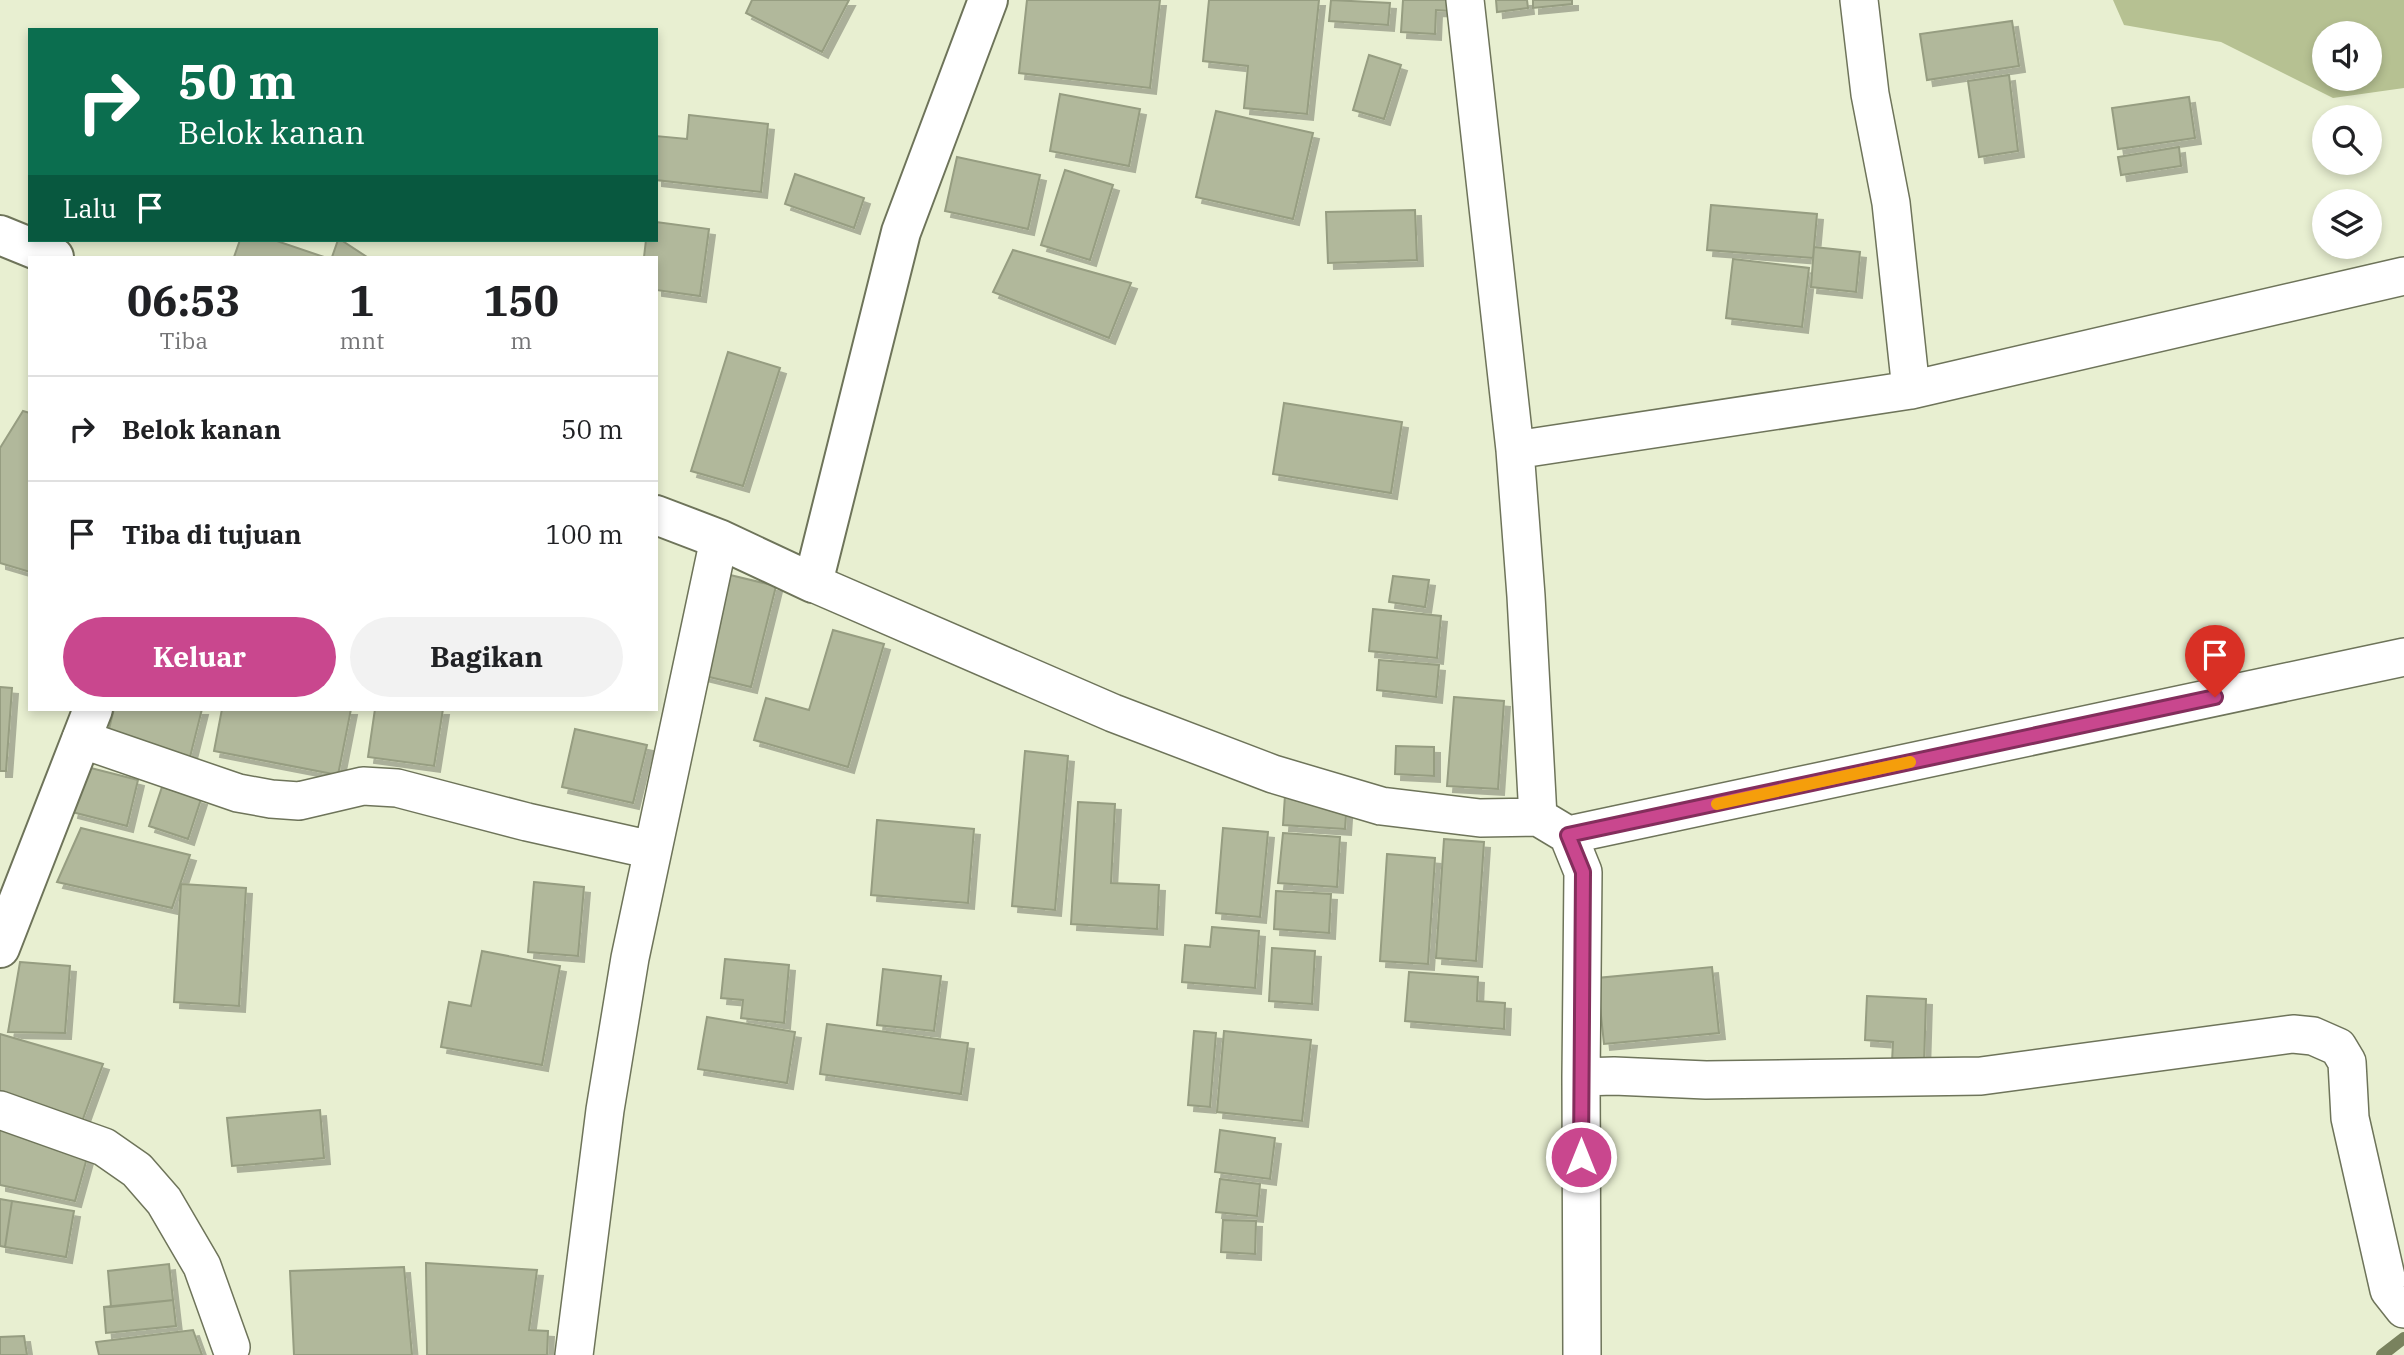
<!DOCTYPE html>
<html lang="id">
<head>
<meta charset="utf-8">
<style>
  body { margin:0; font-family:"IBM Plex Serif",serif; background:#f2f2f2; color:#202124; height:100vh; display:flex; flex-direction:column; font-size:26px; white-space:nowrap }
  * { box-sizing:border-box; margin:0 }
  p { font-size:23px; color:#757577 }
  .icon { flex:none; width:38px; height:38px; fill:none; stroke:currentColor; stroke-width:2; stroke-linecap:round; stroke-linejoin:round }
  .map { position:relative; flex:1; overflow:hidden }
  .details { position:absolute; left:28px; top:256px; width:630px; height:455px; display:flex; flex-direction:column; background:#fff; border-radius:0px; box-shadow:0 4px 10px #0003 }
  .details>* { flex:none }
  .top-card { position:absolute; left:28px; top:28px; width:630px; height:214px; border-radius:0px; box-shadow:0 4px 10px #0003; background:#0b6e4f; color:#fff; overflow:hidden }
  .buttons { position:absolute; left:2312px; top:21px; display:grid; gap:14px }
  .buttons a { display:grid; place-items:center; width:70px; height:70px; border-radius:50%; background:#fff; box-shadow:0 4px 10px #0003; font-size:35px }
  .pin { position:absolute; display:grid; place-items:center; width:60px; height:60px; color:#fff; margin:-72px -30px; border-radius:50% 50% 50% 0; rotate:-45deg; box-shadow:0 0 7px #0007 }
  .pin .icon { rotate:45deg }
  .me { position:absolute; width:77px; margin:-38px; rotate:0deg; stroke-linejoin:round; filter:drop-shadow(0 0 5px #0008) }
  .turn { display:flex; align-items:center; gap:24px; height:147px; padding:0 35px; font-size:32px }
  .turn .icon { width:91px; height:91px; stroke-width:2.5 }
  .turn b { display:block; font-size:49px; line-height:60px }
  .then { display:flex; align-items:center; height:66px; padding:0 35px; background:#0003; gap:14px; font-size:26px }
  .eta { display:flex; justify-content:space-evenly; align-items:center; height:119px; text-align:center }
  .eta b { font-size:42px; font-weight:800; line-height:49px }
  .action { display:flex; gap:14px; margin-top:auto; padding:14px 35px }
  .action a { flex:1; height:80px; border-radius:42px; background:#c9478e; color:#fff; font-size:28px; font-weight:800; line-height:80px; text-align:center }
  .action a+a { background:#f2f2f2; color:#202124 }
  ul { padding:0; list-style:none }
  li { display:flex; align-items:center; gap:21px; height:105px; padding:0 35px; border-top:2px solid #e0e0e0 }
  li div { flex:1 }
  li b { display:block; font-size:26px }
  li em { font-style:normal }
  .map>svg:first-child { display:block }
</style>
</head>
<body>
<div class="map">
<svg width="2404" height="1355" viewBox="0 0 2404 1355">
  <defs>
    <filter id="shadow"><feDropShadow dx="6" dy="6" stdDeviation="0" flood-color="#0004"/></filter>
  </defs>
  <rect width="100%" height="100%" fill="#e8efd1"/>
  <path fill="#b6c192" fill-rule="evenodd" d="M2113 0H2404V88L2333 98 2221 42 2124 25ZM2324 33H2370V79H2324Z"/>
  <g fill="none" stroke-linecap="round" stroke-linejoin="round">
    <path stroke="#79825e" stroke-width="12" d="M2382 1355 2404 1338"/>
  </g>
  <path fill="#b1b89b" stroke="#969d81" stroke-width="2" filter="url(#shadow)" d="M752 0H849L822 52 746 13Z
    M1027 0H1160L1150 88 1019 73Z
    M1209 0H1319L1307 114 1244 108 1248 66 1203 61Z
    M1331 0 1390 3 1388 25 1329 21Z
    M1403 0H1451V11L1436 10 1435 34 1401 32Z
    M1496 0H1527L1528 8 1497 12Z
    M1533 0H1572V4L1533 8Z
    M2012 21 2019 66 1927 80 1920 34Z
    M1369 55 1401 65 1384 119 1353 110Z
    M2009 75 2018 151 1979 157 1968 81Z
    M1060 94 1140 109 1129 166 1050 151Z
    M2189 97 2195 138 2118 149 2112 108Z
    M1216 111 1313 133 1293 219 1196 197Z
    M689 115 768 124 761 192 656 180V136L687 139Z
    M2179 147 2181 166 2121 175 2118 157Z
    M957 157 1040 175 1028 229 945 211Z
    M1065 170 1113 185 1090 260 1041 245Z
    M795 174 864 198 854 228 785 204Z
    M1711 205 1817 214 1813 258 1707 250Z
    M1415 210 1417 260 1328 263 1326 212Z
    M656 222 709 229 700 296 656 290V257H644L646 240H656Z
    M240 240H274L324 257H234Z
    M338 240H341L367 257H332Z
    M1814 247 1860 252 1856 292 1811 287Z
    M1013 250 1131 283 1109 338 993 292Z
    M1733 259 1809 268 1802 327 1726 318Z
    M728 352 780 368 743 486 691 471Z
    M1284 403 1402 422 1391 493 1273 474Z
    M23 411 30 413V572L0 563V448Z
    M726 574 776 586 751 687 701 675Z
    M1393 576 1429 580 1425 607 1389 602Z
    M1373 609 1441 616 1437 658 1369 651Z
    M833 630 884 644 848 767 754 740 766 698 809 710Z
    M1379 660 1439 665 1436 697 1377 690Z
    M0 687 12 688 6 771H0Z
    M1454 697 1504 701 1498 789 1447 786Z
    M114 709H202L190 757 107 737Z
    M222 709H351L338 775 214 751Z
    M375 709H443L434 766 368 757Z
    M575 729 647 745 633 803 562 787Z
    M1396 746 1434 747V776L1395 774Z
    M1025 751 1068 756 1055 910 1012 906Z
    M83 766 138 780 127 826 72 812Z
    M162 787 201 799 188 839 149 826Z
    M1285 795 1347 799 1345 829 1283 825Z
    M1078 802 1115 804 1111 883 1159 885 1157 929 1071 924Z
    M877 820 974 829 968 903 871 895Z
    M81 828 190 855 172 908 57 882Z
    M1223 828 1268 832 1260 917 1216 913Z
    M1283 833 1340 837 1337 887 1278 883Z
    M1444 839 1484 842 1476 961 1436 958Z
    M1387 854 1435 858 1428 964 1380 961Z
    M534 882 584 887 578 956 528 952Z
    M181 884 246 888 239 1006 174 1002Z
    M1276 891 1331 894 1329 933 1274 929Z
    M1212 927 1259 931 1255 988 1182 982 1185 945 1210 947Z
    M1272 948 1315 951 1312 1004 1269 1001Z
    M482 951 560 966 542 1065 441 1047 449 1002 471 1006Z
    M725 959 789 965 784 1023 741 1018 743 1000 721 998Z
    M20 962 70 966 65 1033 8 1032Z
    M1712 967 1719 1033 1604 1044 1597 978Z
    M883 969 941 976 934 1031 877 1025Z
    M1409 972 1478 977 1477 1001 1505 1003 1504 1029 1405 1021Z
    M1867 996 1926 999 1924 1064 1892 1062 1893 1042 1865 1040Z
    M707 1017 795 1032 787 1083 698 1069Z
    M827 1024 968 1043 961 1094 820 1074Z
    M1194 1031 1216 1033 1210 1107 1188 1105Z
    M1224 1031 1311 1040 1302 1121 1217 1112Z
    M0 1034 103 1064 80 1127 0 1099Z
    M320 1110 324 1158 232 1166 227 1118Z
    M0 1125 90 1147 75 1201 0 1185Z
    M1220 1130 1275 1138 1270 1179 1215 1172Z
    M1220 1179 1260 1184 1257 1216 1216 1212Z
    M0 1199 12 1201 5 1247 0 1246Z
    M12 1201 74 1211 66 1257 5 1247Z
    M1223 1220 1256 1221 1255 1254 1221 1252Z
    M426 1263 537 1270 529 1330 548 1331 547 1355H427Z
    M169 1264 173 1300 111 1307 108 1271Z
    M404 1267 412 1355H294L290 1271Z
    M173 1300 176 1326 106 1333 104 1307Z
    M193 1330 202 1355H99L96 1342Z
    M24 1336 27 1355H0V1337Z"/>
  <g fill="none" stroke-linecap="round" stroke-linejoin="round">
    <g stroke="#6e745a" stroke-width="40">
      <path id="street" d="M1465 0 1515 450 1526 596 1538 817
        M1859 0 1870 94 1891 203 1911 390
        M1515 450 1911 390 2404 276
        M813 583 1113 713 1273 774 1381 806 1480 818 1538 817 1568 835 1583 872 1581 1077 1614 1076 1706 1080 1981 1076 2293 1034 2313 1036 2338 1047 2347 1062 2350 1118 2389 1290 2404 1309
        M81 739 238 793 271 799 299 801 363 786 397 788 527 822 652 850
        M1568 835 2404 657
        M1581 1077 1582 1355
        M0 1110 104 1147 137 1170 164 1201 202 1266 231 1347
        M574 1355 605 1110 630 958 719 539"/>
    </g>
    <g stroke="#6e745a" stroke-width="42">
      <path id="secondary" d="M656 515 719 539 813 583 901 232 988 0"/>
    </g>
    <g stroke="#6e745a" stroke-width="42">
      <path id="primary" d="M0 235 54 257
        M0 948 93 709"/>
    </g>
    <use href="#street" stroke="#fff" stroke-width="37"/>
    <use href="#secondary" stroke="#fff" stroke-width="38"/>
    <use href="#primary" stroke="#fff" stroke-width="38"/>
  </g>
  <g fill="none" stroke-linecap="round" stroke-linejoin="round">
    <g stroke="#832e5c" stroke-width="18">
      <path id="route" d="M1581 1157 1583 872 1568 835 2215 697"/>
    </g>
    <use href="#route" stroke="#c9478e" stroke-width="12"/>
    <path stroke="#f59e0b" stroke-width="12" d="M1717 804 1910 762"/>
  </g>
</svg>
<div class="buttons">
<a><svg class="icon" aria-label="sound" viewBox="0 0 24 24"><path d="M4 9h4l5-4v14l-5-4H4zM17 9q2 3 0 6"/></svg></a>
<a><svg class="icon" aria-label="search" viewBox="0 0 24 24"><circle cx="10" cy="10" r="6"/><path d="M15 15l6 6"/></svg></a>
<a><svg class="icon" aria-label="layers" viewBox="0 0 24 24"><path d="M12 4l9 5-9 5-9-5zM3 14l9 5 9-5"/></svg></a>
</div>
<div class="pin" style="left:2215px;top:697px;background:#d93025"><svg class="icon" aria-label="arrive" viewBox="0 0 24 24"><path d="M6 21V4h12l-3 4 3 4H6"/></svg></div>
<svg class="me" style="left:1581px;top:1157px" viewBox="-20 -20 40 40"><circle r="17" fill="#c9478e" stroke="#fff" stroke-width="3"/><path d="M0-11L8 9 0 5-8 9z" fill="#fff"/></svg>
<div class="top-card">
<div class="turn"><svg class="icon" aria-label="right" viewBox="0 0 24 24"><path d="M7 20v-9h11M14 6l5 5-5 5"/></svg><div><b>50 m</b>Belok kanan</div></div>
<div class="then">Lalu<svg class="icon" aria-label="arrive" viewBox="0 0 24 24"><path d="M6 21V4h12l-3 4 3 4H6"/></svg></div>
</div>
<section class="details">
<div class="eta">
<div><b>06:53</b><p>Tiba</p></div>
<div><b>1</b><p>mnt</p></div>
<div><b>150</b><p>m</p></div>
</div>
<ul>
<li><svg class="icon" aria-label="right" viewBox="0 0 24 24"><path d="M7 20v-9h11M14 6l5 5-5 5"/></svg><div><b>Belok kanan</b></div><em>50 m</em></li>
<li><svg class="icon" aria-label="arrive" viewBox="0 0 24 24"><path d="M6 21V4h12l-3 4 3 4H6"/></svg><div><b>Tiba di tujuan</b></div><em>100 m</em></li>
</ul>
<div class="action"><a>Keluar</a><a>Bagikan</a></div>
</section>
</div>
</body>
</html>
